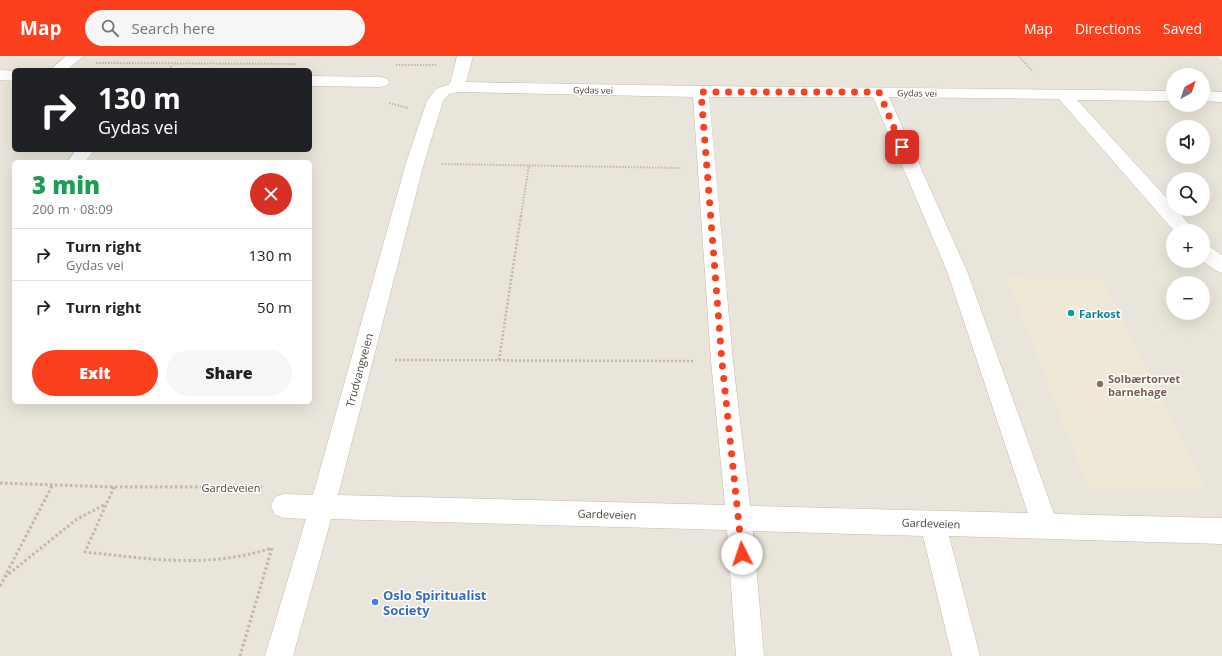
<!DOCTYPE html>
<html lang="en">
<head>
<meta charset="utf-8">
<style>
  body { margin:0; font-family:"Open Sans",sans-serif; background:#f6f6f6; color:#202124; height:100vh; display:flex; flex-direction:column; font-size:15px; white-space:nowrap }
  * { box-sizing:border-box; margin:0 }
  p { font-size:13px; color:#757577 }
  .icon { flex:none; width:22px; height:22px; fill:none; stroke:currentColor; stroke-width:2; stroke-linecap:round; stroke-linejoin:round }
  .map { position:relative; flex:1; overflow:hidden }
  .panel { position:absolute; left:12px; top:104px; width:300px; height:244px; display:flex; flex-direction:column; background:#fff; border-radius:6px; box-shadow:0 4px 16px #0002 }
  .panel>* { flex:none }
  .hud { position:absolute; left:12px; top:12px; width:300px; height:84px; border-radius:6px; box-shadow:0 4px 16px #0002; background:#202124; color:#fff; overflow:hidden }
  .needle { width:26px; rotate:40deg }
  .fabs { position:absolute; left:1166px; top:12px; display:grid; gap:8px }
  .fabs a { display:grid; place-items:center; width:44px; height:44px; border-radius:50%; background:#fff; box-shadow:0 4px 16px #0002; font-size:20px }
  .pin { position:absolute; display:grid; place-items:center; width:34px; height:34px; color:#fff; margin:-17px; border-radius:8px; box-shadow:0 2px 6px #0006 }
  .me { position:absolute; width:44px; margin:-22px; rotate:356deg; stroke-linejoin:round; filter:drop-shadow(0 0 3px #0008) }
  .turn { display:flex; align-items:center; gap:14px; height:84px; padding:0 20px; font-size:18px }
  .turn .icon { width:52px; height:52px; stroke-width:2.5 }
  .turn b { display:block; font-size:28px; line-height:34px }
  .round { display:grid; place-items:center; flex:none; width:42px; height:42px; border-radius:21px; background:#f6f6f6 }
  .summary { display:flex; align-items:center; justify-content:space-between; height:68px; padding:0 20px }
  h1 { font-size:24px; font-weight:800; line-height:30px; color:#1e9e55 }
  .primary-button { display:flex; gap:8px; margin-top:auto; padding:8px 20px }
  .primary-button a { flex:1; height:46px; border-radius:24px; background:#fc3f1d; color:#fff; font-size:16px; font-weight:800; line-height:46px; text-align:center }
  .primary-button a+a { background:#f6f6f6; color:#202124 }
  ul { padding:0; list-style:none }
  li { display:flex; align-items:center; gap:12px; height:52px; padding:0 20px; border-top:1px solid #e0e0e0 }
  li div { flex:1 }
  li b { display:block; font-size:15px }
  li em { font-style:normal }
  header { display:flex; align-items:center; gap:24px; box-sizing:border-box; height:56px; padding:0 20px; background:#fc3f1d; color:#fff }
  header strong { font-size:19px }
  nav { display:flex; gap:22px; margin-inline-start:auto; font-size:14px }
  .search { width:280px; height:36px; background:#f6f6f6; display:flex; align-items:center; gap:10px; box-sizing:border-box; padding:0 14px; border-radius:22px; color:#757577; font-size:15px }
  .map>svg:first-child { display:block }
</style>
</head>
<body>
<header>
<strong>Map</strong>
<div class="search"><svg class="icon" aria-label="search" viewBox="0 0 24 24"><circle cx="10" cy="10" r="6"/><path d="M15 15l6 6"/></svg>Search here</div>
<nav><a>Map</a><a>Directions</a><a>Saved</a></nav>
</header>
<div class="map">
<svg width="1222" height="600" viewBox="0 0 1222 600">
  <rect width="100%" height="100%" fill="#f6f3ec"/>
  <path fill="#eae5da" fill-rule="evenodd" d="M0 0H1216L1222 5V600H0ZM14 14H310V94H14ZM1173 19H1203V49H1173ZM1173 71H1203V101H1173ZM14 106H310V346H14ZM1173 123H1203V153H1173ZM1173 175H1203V205H1173ZM1173 227H1203V257H1173Z"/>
  <path fill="#efe8d6" d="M1007 222 1101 224 1205 433 1088 432Z"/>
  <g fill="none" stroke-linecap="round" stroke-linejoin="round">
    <g stroke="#c2bbae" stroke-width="1">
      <path id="minor" d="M66 0H83L67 14H50Z
        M457 0H473L466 26C702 31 938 32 1173 35V45L1077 44 1173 149V153H1176L1195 175H1174L1059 43 889 41 967 215 1054 458 1222 462V488L949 480 980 600H952L923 480 753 475 764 600H736L727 474 331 463 293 600H265L306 463 284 462 275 459 271 450 275 441 284 438 313 439 406 107 427 45 436 33 450 28ZM457 36 693 41 711 305 725 449 338 439 424 107 443 45 449 38ZM709 41H873L947 215 1028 457 750 450 733 305Z
        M0 14 14 15V25L0 24Z
        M310 20 381 21 387 23 389 26 387 29 381 31 310 30Z
        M1203 35 1222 36V46L1203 45Z
        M76 94H94L85 106H67Z
        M1203 189 1210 191 1222 199V217L1215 214 1202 205H1203Z"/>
    </g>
    <path stroke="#c4b79f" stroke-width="2" stroke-dasharray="1.5 1.5" stroke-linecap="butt" d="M1019 0 1033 16
      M96 7 297 8
      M396 9H437
      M169 14 172 9
      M389 47 408 52
      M442 108 681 112
      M521 160 529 109"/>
    <path stroke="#c4b79f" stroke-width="2.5" stroke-dasharray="2 2" stroke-linecap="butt" d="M395 304 694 305
      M499 304 521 159"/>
    <path stroke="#c4b79f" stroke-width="3" stroke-dasharray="2.5 2.5" stroke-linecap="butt" d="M0 427 114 431H262
      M114 431 85 496C152 503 206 513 272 492L240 600
      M5 521 77 463 106 448
      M0 530 53 428"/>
    <use href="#minor" fill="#fff" fill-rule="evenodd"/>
  </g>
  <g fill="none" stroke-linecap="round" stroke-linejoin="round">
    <path stroke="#fc3f1d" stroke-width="7" stroke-dasharray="0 12.6" d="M742 498 722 306 701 36H879L902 91"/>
  </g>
  <circle fill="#0f9aa8" stroke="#fff" stroke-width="1.5" cx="1071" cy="257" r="4"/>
  <circle fill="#8d6e63" stroke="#fff" stroke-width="1.5" cx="1100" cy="328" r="4"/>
  <circle fill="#3f7fe0" stroke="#fff" stroke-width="1.5" cx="375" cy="546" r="4"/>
  <g text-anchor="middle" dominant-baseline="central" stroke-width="3" stroke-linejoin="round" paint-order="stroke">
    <g font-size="9" fill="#4b4439" stroke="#fff">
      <text transform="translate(593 34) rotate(1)">Gydas vei</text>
      <text transform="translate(917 37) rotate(1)">Gydas vei</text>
    </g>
    <g font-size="11" font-weight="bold" fill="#0d838f" stroke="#fff" text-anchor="start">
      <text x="1079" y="257">Farkost</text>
    </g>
    <g font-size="11" fill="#4b4439" stroke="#fff">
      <text transform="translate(359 314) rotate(-75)">Trudvangveien</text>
      <text x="231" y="431">Gardeveien</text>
      <text transform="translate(607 458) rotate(2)">Gardeveien</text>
      <text transform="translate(931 467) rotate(2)">Gardeveien</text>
    </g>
    <g font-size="11" font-weight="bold" fill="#785e54" stroke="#fff" text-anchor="start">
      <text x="1108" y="322">Solbærtorvet<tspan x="1108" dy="13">barnehage</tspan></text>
    </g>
    <g font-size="13" font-weight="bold" fill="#366cbe" stroke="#fff" text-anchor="start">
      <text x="383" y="539">Oslo Spiritualist<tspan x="383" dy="15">Society</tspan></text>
    </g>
  </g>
</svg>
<div class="fabs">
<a><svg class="needle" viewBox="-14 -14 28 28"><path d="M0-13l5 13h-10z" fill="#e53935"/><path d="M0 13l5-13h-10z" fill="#757577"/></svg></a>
<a><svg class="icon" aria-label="sound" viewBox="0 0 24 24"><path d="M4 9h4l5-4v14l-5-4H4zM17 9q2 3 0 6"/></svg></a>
<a><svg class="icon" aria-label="search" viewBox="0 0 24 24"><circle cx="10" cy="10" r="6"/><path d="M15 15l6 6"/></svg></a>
<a>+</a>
<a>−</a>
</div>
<div class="pin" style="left:902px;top:91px;background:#d93025"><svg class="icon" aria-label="arrive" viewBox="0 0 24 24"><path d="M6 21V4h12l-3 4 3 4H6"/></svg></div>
<svg class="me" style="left:742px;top:498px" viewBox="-20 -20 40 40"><circle r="19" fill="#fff"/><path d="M0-13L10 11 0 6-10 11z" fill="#fc3f1d"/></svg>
<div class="hud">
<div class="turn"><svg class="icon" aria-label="right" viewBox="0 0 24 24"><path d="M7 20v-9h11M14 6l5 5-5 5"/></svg><div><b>130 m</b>Gydas vei</div></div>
</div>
<section class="panel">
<div class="summary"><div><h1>3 min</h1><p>200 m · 08:09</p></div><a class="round" style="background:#d93025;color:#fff"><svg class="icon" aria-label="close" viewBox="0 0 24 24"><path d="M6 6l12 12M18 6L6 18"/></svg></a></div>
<ul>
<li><svg class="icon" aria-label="right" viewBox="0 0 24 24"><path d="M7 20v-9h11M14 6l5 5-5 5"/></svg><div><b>Turn right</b><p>Gydas vei</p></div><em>130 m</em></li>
<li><svg class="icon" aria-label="right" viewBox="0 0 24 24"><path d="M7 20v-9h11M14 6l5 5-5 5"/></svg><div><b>Turn right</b></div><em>50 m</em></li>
</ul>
<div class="primary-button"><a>Exit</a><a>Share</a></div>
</section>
</div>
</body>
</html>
